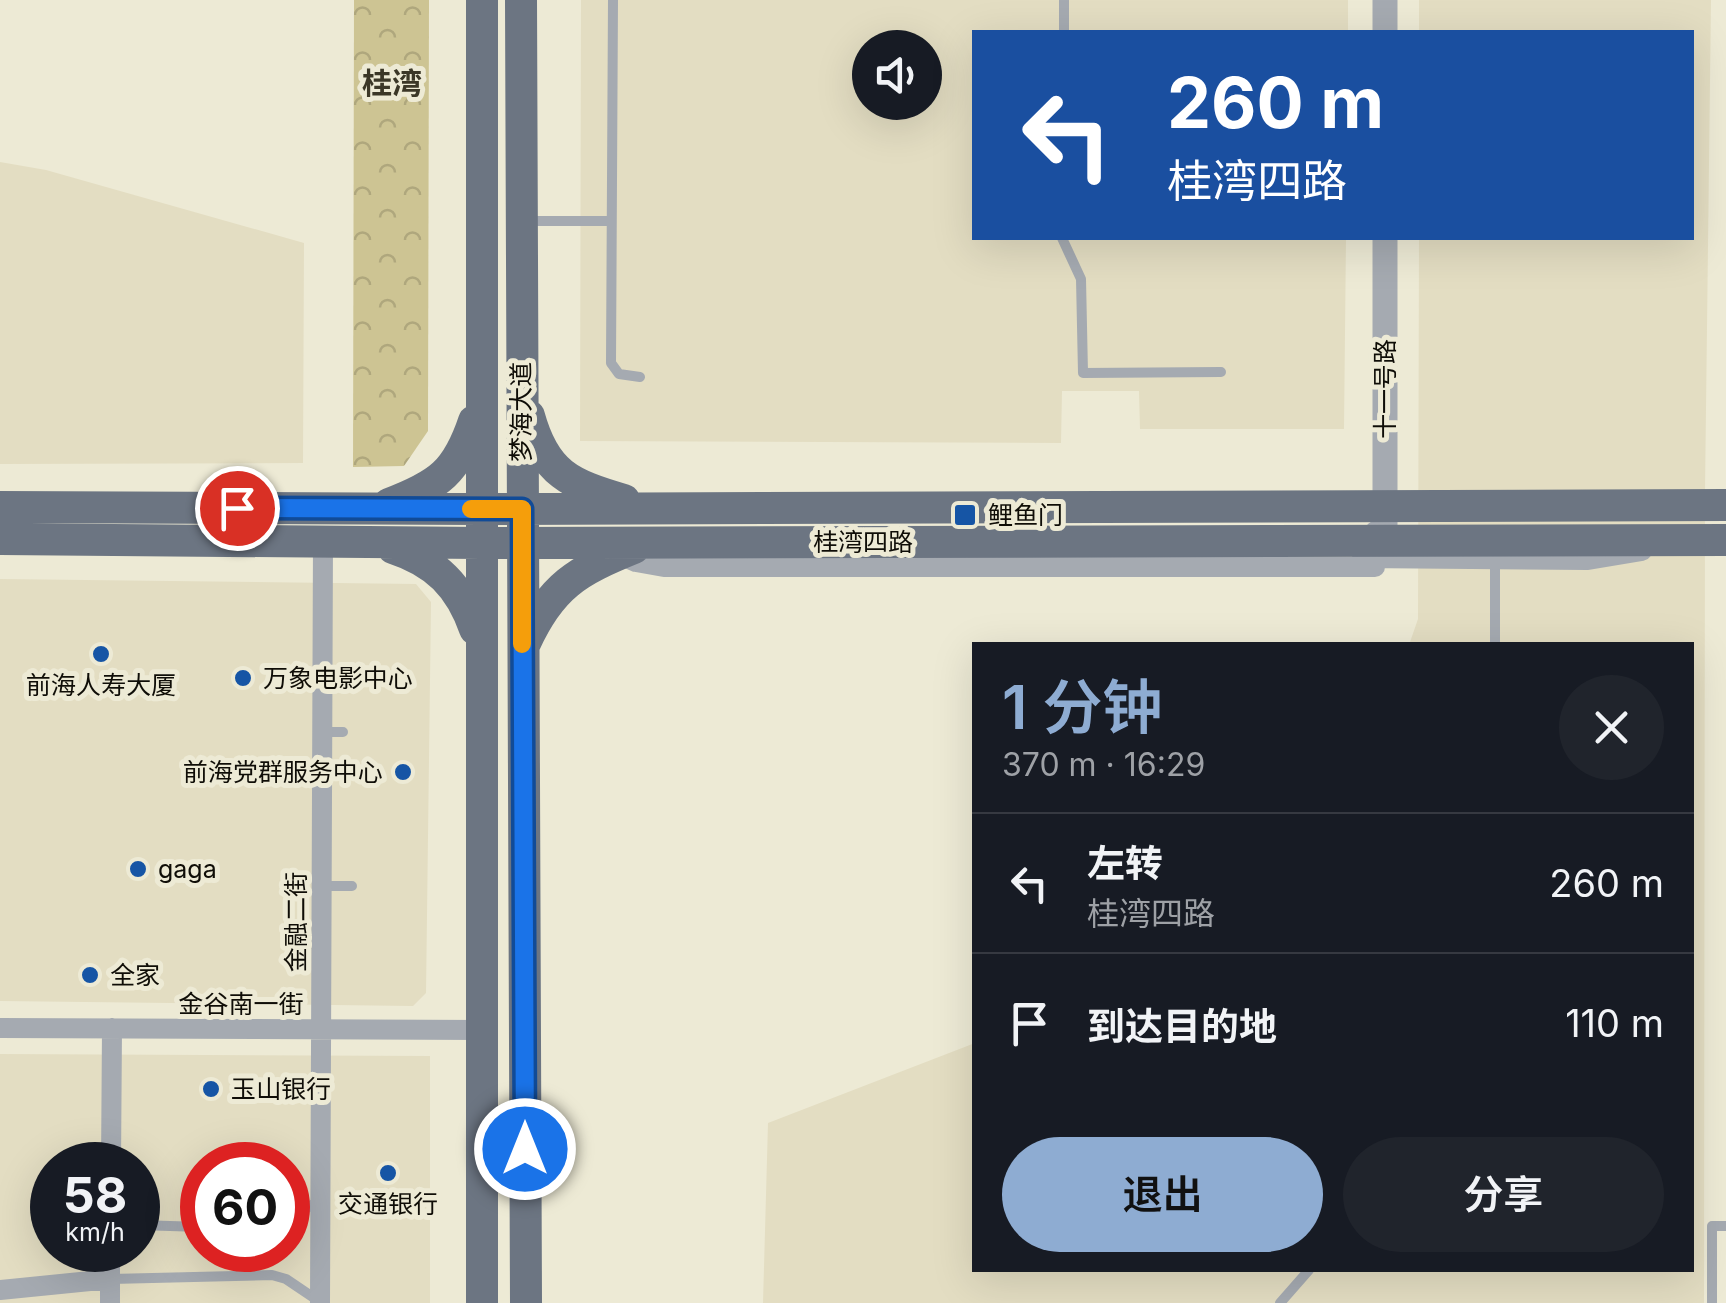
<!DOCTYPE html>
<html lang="zh">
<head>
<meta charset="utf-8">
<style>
  body { margin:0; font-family:Inter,"Noto Sans SC",sans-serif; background:#20242c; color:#f1f3f6; height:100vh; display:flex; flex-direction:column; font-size:38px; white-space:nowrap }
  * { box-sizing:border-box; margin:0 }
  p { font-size:32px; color:#9ea1a6 }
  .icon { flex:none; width:55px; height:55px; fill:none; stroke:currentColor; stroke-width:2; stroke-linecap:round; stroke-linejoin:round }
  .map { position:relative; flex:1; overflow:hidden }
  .details { position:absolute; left:972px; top:642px; width:722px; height:630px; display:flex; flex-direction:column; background:#171b24; border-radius:0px; box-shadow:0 10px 40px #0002 }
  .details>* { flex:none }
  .hud { position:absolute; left:972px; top:30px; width:722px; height:210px; border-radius:0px; box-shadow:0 10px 40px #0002; background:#1a4fa0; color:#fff; overflow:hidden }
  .controls { position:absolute; left:852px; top:30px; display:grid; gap:20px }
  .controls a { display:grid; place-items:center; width:90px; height:90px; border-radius:50%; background:#171b24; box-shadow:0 10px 40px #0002; font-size:50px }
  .speed { position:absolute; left:30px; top:1142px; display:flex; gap:20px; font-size:50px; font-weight:700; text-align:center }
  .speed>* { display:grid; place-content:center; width:130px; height:130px; border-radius:50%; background:#171b24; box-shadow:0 10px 40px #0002; line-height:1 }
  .speed small { font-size:25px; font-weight:400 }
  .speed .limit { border:15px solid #d22; background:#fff; color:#111 }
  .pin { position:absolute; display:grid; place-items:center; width:85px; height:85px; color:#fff; margin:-42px; border:5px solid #fff; border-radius:50%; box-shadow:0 2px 10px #0007 }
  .me { position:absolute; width:110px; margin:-55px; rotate:0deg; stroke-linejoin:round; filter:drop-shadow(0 0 8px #0008) }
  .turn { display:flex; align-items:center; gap:35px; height:210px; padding:0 30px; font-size:45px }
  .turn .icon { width:130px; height:130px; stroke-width:2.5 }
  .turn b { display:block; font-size:70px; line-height:85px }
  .round { display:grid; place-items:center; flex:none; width:105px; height:105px; border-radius:52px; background:#20242c }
  .head { display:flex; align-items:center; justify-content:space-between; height:170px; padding:0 30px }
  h1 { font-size:60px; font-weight:600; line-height:75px; color:#8eacd2 }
  .action { display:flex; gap:20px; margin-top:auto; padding:20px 30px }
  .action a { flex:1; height:115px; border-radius:60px; background:#8eacd2; color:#111; font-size:40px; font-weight:600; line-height:115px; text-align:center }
  .action a+a { background:#20242c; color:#f1f3f6 }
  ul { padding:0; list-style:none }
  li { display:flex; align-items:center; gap:30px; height:140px; padding:0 30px; border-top:2px solid #363941 }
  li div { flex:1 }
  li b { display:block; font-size:38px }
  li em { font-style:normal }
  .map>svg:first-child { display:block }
</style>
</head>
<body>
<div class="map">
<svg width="1726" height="1303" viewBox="0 0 1726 1303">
  <defs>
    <pattern id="park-crowns" width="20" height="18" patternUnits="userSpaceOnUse" patternTransform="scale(2.5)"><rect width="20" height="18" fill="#cdc493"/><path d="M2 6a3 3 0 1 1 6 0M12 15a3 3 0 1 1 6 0" fill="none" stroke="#afa77d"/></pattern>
  </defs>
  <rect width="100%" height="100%" fill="#edead5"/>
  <path fill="#e3ddc2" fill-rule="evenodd" d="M581 0H1348V32H975V238H1346L1344 429H1140L1139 391H1062L1061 443 580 441ZM870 48H925V102H870Z
    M1419 0H1711L1705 491 1704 1303H763L768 1123 975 1043V1270H1692V645H1409L1418 619 1419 238H1692V32H1419Z
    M0 162 46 170 304 243 303 463 0 464Z
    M0 579 416 584 431 602 426 993 413 1006 0 1001Z
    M0 1054 430 1056V1303H0ZM52 1165H138V1250H52ZM202 1165H288V1250H202Z"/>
  <path fill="url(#park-crowns)" d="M354 0H429L428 431 404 466 353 467Z"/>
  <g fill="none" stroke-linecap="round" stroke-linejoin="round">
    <path stroke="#a5aab1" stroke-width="10" d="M613 0 611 363 619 374 640 377
      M1064 32V0
      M527 221H611
      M1062 238 1081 279 1083 373 1221 372
      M1495 645V559
      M322 732H343
      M323 886H352
      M288 1220 320 1200
      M138 1225 202 1227
      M111 1279 272 1275 286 1279 320 1302
      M1280 1303 1309 1270
      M1712 1303V1226H1726"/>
    <path stroke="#a5aab1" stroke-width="20" d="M618 554 636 562 664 567H1375V531
      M1362 558 1588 560 1642 551
      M0 1028 481 1030
      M111 1165 112 1028
      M0 1290 110 1279
      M110 1303V1250
      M320 1303 323 541"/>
    <path stroke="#a5aab1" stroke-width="25" d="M1385 0V32
      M1385 541V238"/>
    <path stroke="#6c7582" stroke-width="32" d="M482 0V1303
      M521 0 526 1303
      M529 416C545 474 570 484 624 500
      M389 504C439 485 457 472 474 421
      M0 507 481 509 1726 505
      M0 539 481 543 1726 540
      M393 548C436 562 460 586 475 629
      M525 643C551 586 577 571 634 548"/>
  </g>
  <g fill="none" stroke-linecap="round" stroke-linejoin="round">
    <g stroke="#114b97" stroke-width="25">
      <path id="route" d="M237 508 522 509 525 1149"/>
    </g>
    <use href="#route" stroke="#1a73e8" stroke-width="18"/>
    <path stroke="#f59e0b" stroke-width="18" d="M471 509H522V644"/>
  </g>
  <g fill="#1655a5" stroke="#edead5" stroke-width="4">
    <rect x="953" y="503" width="24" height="24" rx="5"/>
    <circle cx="101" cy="654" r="10"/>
    <circle cx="243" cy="678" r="10"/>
    <circle cx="403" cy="772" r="10"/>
    <circle cx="138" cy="869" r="10"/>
    <circle cx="90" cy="975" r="10"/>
    <circle cx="211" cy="1089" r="10"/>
    <circle cx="388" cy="1173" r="10"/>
  </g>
  <g text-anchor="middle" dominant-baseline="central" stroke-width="10" stroke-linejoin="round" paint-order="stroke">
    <g font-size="25" fill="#0f0d07" stroke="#edead5">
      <text transform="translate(1385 389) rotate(-90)">十一号路</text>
      <text transform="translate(521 412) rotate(-90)">梦海大道</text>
      <text x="863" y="542">桂湾四路</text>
      <text transform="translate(296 922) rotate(-90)">金融二街</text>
      <text x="241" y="1004">金谷南一街</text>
    </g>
    <g font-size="25" fill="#0f0d07" stroke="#edead5" text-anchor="start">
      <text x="988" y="515">鲤鱼门</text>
      <text x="263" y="678">万象电影中心</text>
      <text x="101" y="685" text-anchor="middle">前海人寿大厦</text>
      <text x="383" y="772" text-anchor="end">前海党群服务中心</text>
      <text x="158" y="869">gaga</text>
      <text x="110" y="975">全家</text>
      <text x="231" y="1089">玉山银行</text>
      <text x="388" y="1204" text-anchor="middle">交通银行</text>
    </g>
    <g font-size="30" font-weight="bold" fill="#3b3727" stroke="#edead5">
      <text x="392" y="83">桂湾</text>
    </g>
  </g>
</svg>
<div class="controls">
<a><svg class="icon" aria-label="sound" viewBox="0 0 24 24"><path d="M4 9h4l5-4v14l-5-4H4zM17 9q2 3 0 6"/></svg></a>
</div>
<div class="speed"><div>58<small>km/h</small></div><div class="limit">60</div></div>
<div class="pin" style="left:237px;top:508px;background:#d93025"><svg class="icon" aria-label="arrive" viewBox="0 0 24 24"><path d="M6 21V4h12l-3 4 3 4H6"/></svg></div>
<svg class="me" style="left:525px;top:1149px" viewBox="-20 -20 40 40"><circle r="17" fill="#1a73e8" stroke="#fff" stroke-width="3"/><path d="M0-11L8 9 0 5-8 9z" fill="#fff"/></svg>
<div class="hud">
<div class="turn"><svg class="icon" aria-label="left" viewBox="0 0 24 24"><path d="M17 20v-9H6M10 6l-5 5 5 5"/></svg><div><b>260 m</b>桂湾四路</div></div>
</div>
<section class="details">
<div class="head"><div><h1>1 分钟</h1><p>370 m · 16:29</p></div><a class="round"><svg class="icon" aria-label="close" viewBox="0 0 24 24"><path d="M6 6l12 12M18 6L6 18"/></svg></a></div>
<ul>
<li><svg class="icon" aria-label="left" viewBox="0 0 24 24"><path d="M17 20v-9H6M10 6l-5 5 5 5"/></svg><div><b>左转</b><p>桂湾四路</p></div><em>260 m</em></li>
<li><svg class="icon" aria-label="arrive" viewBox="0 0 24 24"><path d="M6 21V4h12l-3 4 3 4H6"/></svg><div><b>到达目的地</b></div><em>110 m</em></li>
</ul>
<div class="action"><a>退出</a><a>分享</a></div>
</section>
</div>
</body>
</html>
